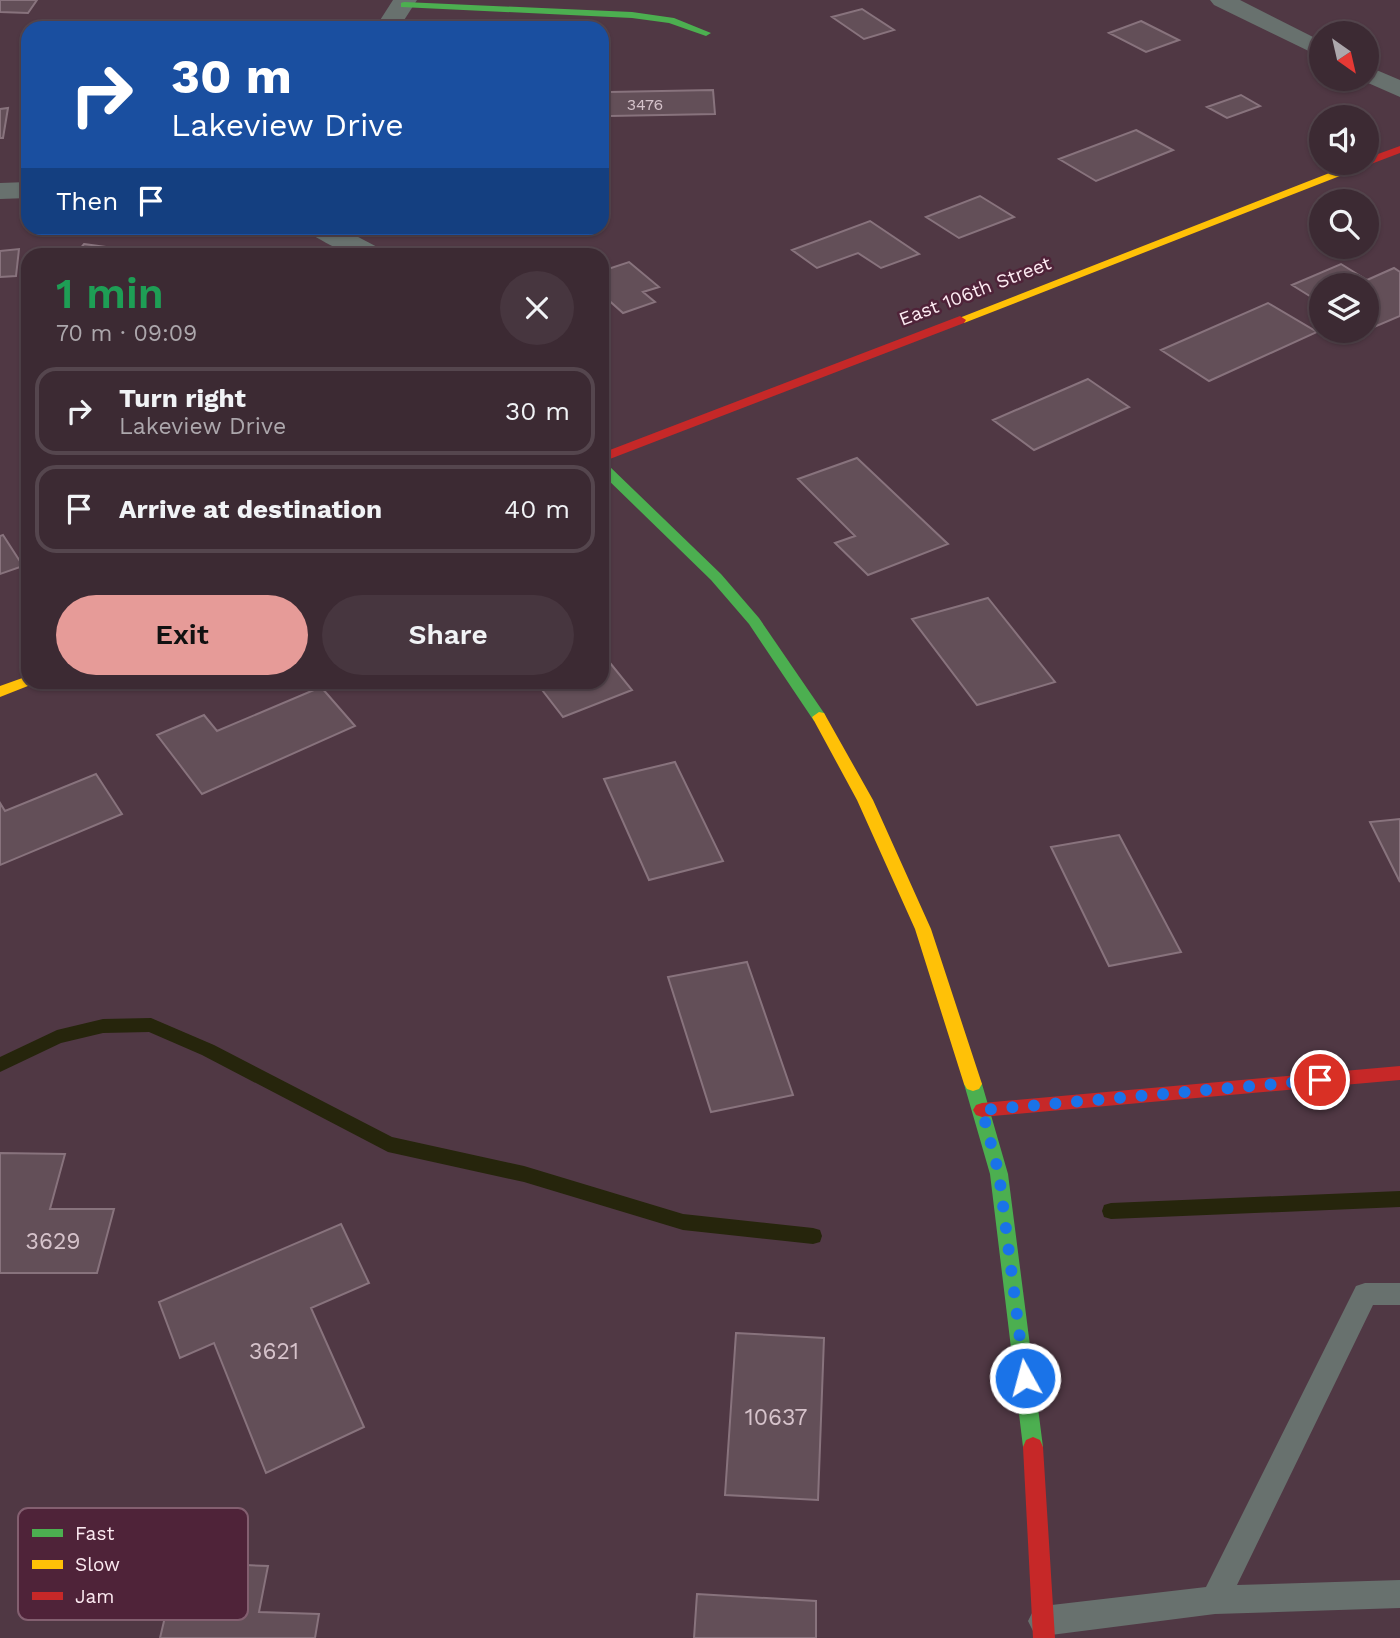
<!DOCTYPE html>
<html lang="en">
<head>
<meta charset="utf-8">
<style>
  body { margin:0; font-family:"Work Sans",sans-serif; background:#47363f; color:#f1f3f6; height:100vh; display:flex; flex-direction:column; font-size:26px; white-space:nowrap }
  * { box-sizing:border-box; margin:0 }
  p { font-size:23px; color:#aca7ac }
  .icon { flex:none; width:38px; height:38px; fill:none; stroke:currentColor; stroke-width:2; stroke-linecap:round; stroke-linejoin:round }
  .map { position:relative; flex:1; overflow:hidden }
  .panel { position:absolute; left:21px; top:248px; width:588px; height:441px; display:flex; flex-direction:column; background:#3c2a33; border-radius:21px; box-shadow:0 2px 5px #0004,0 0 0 2px #55464e }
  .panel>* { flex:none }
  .hud { position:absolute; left:21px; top:21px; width:588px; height:214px; border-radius:21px; box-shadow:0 2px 5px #0004,0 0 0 2px #55464e; background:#1a4fa0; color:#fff; overflow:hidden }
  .needle { width:46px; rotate:146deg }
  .buttons { position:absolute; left:1309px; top:21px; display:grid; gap:14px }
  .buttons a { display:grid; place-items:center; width:70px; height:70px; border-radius:50%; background:#3c2a33; box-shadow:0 2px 5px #0004,0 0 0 2px #55464e; font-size:35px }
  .pin { position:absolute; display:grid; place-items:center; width:60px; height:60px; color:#fff; margin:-30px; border:4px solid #fff; border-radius:50%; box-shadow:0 2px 7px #0007 }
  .me { position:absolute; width:77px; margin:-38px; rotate:353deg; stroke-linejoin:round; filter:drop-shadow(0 0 5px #0008) }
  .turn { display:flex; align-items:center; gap:24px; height:147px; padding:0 35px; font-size:32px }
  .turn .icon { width:91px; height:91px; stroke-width:2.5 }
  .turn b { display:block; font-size:49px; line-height:60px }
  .then { display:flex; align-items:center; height:66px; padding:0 35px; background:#0003; gap:14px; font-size:26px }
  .round { display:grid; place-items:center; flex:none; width:74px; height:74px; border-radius:37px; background:#47363f }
  .summary { display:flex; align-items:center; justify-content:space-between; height:119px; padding:0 35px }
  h1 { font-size:42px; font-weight:600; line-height:52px; color:#1e9e55 }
  .cta { display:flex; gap:14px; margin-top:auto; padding:14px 35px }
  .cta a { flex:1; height:80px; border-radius:42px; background:#e69b98; color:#111; font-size:28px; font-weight:600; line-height:80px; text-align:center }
  .cta a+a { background:#47363f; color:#f1f3f6 }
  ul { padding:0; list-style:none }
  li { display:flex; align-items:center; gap:21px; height:88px; margin:0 14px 10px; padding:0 21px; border:4px solid #55464e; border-radius:21px }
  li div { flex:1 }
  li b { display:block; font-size:26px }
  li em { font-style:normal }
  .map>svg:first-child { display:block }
</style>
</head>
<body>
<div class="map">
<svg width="1400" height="1638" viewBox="0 0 1400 1638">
  <rect width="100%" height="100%" fill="#503844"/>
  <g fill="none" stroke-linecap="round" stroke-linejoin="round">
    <path fill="#26250c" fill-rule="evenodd" d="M151 1018 214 1045 392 1137 524 1166 683 1214 813 1228 820 1230 822 1236 820 1242 813 1244 683 1230 524 1182 388 1152 202 1055 149 1032 103 1033 61 1043 0 1072V1057L57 1030 103 1019Z
      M1400 1191V1207L1111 1219 1104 1217 1102 1211 1104 1205 1111 1203Z"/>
  </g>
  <path fill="#634f58" stroke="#88737d" stroke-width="2" d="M0 0H37L28 13 0 12Z
    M862 9 894 30 864 39 832 17Z
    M1141 21 1179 40 1146 52 1109 33Z
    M713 90 715 114 610 116V92Z
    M1241 95 1260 106 1227 118 1207 107Z
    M8 108 3 138H0V109Z
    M1136 130 1173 150 1096 181 1059 159Z
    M980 196 1014 217 959 238 926 217Z
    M870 221 919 254 881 268 858 253 817 268 792 250Z
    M520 228H552L534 236Z
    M84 244 121 249 116 256H74Z
    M19 249 16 276 0 277V251Z
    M629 262 659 287 643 292 655 302 623 313 605 297 602 298V271Z
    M1341 264 1367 280 1394 268 1400 272V316L1367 330V285H1321V303L1292 285Z
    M1268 303 1317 332 1209 381 1161 350Z
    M1088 379 1129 407 1034 450 993 420Z
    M857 458 948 544 868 575 835 543 855 536 798 479Z
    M3 535 23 566 0 574V536Z
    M988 598 1055 682 977 705 912 619Z
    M602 653 632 690 563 717 536 682H602Z
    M321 687 355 726 202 794 157 735 204 715 217 731Z
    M675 762 723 861 649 880 604 779Z
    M96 774 122 814 0 865V803L5 811Z
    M1400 819V882L1370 822Z
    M1119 835 1181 952 1109 966 1051 847Z
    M747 962 793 1095 711 1112 668 977Z
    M0 1153 65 1154 50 1209H114L97 1273H0Z
    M341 1224 369 1283 311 1308 364 1427 266 1473 214 1343 180 1358 159 1302Z
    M736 1333 824 1338 818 1500 725 1495Z
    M178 1562 268 1566 259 1612 319 1614 315 1638H160Z
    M697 1594 816 1601V1638H694Z"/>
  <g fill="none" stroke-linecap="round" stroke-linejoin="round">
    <path fill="#68716e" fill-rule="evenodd" d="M1365 1283H1400V1305H1373L1237 1585 1400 1580V1608L1215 1614 1043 1636 1033 1631 1028 1621 1033 1611 1043 1606 1206 1587 1356 1286Z"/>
    <path fill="#68716e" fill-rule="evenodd" d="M393 0H417L399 28H375Z
      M1210 0H1240L1321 41V57L1214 5Z
      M1367 66 1400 80V97L1359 79H1367Z
      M28 182V198L0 199V183Z
      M302 228H341L383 250 387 256C376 256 362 258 352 255 346 254 305 232 302 228Z"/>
    <path fill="#4caf50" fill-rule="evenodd" d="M404 2 632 12 674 18 711 33 706 36 669 23 632 18 401 7V3Z
      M602 463 607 464 721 574 759 618 824 713 826 717 824 721H814L749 624 711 580 602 474Z
      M973 1077 979 1079 982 1084 1008 1174 1043 1447 1040 1454 1033 1457 1026 1454 1023 1447 990 1174 964 1084 967 1079Z"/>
    <path fill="#ffc107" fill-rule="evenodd" d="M1367 160 1369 163 1368 165 964 323H956L954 320 1355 163H1367Z
      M28 676V682H34L33 684 0 697V686Z
      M819 712 824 713 873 800 931 929 982 1084 979 1089 973 1091 967 1089 964 1084 915 929 857 800 812 717Z"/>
    <path fill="#c62828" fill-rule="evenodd" d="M1400 146V153L1371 164 1362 163H1367V158Z
      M960 316 966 320 964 323 602 462V453Z
      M1400 1066V1080L982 1117 976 1115 973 1110 976 1105 982 1103Z
      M1033 1437 1040 1440 1043 1447 1055 1638H1033L1023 1447 1026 1440Z"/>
  </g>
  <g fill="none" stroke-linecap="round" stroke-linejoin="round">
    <path stroke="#1a73e8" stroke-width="12" stroke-dasharray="0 21.6" d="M1025 1378 999 1174 982 1110 1320 1080"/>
  </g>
  <g text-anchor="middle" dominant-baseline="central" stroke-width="5" stroke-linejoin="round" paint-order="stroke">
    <g font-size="16" fill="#d6c3cb">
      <text x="645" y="104">3476</text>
    </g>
    <g font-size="19" fill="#fceaf1" stroke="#4f2339">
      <text transform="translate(975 291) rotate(-21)">East 106th Street</text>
    </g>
    <g font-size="23" fill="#d6c3cb">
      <text x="53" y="1241">3629</text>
      <text x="274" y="1351">3621</text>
      <text x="776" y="1417">10637</text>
    </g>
  </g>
  <rect x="18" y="1508" width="230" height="112" rx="10" fill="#4f2339" stroke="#835f70" stroke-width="2"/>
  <rect x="32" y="1529" width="31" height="8" fill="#4caf50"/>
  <rect x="32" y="1560" width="31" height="9" fill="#ffc107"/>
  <rect x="32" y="1592" width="31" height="8" fill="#c62828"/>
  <g font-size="19" fill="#fceaf1">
    <text x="75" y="1540">Fast</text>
    <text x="75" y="1571">Slow</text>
    <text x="75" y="1603">Jam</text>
  </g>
</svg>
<div class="buttons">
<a><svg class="needle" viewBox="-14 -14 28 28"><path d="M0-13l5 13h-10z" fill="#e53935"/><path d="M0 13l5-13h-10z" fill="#aca7ac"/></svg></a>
<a><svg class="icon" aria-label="sound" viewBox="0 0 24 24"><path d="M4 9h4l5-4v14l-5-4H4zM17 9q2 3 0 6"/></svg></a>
<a><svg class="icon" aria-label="search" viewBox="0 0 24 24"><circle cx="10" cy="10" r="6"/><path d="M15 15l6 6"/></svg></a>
<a><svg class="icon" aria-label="layers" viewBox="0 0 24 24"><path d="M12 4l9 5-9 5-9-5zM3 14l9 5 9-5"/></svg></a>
</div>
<div class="pin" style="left:1320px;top:1080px;background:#d93025"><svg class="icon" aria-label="arrive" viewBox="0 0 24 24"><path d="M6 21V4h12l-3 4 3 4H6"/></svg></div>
<svg class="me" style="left:1025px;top:1378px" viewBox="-20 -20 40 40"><circle r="17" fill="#1a73e8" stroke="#fff" stroke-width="3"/><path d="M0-11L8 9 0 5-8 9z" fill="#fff"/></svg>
<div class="hud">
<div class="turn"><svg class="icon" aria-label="right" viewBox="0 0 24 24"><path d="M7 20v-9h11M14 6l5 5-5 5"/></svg><div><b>30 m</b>Lakeview Drive</div></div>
<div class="then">Then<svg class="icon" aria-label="arrive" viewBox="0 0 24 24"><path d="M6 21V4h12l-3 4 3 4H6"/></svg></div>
</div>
<section class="panel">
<div class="summary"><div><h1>1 min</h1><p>70 m · 09:09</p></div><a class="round"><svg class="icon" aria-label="close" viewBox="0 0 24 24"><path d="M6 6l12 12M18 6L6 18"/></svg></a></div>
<ul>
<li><svg class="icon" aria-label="right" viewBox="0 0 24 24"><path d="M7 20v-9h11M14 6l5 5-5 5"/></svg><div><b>Turn right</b><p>Lakeview Drive</p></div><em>30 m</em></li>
<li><svg class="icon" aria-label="arrive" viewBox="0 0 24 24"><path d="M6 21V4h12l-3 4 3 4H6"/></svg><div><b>Arrive at destination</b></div><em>40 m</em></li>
</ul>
<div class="cta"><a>Exit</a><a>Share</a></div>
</section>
</div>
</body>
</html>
